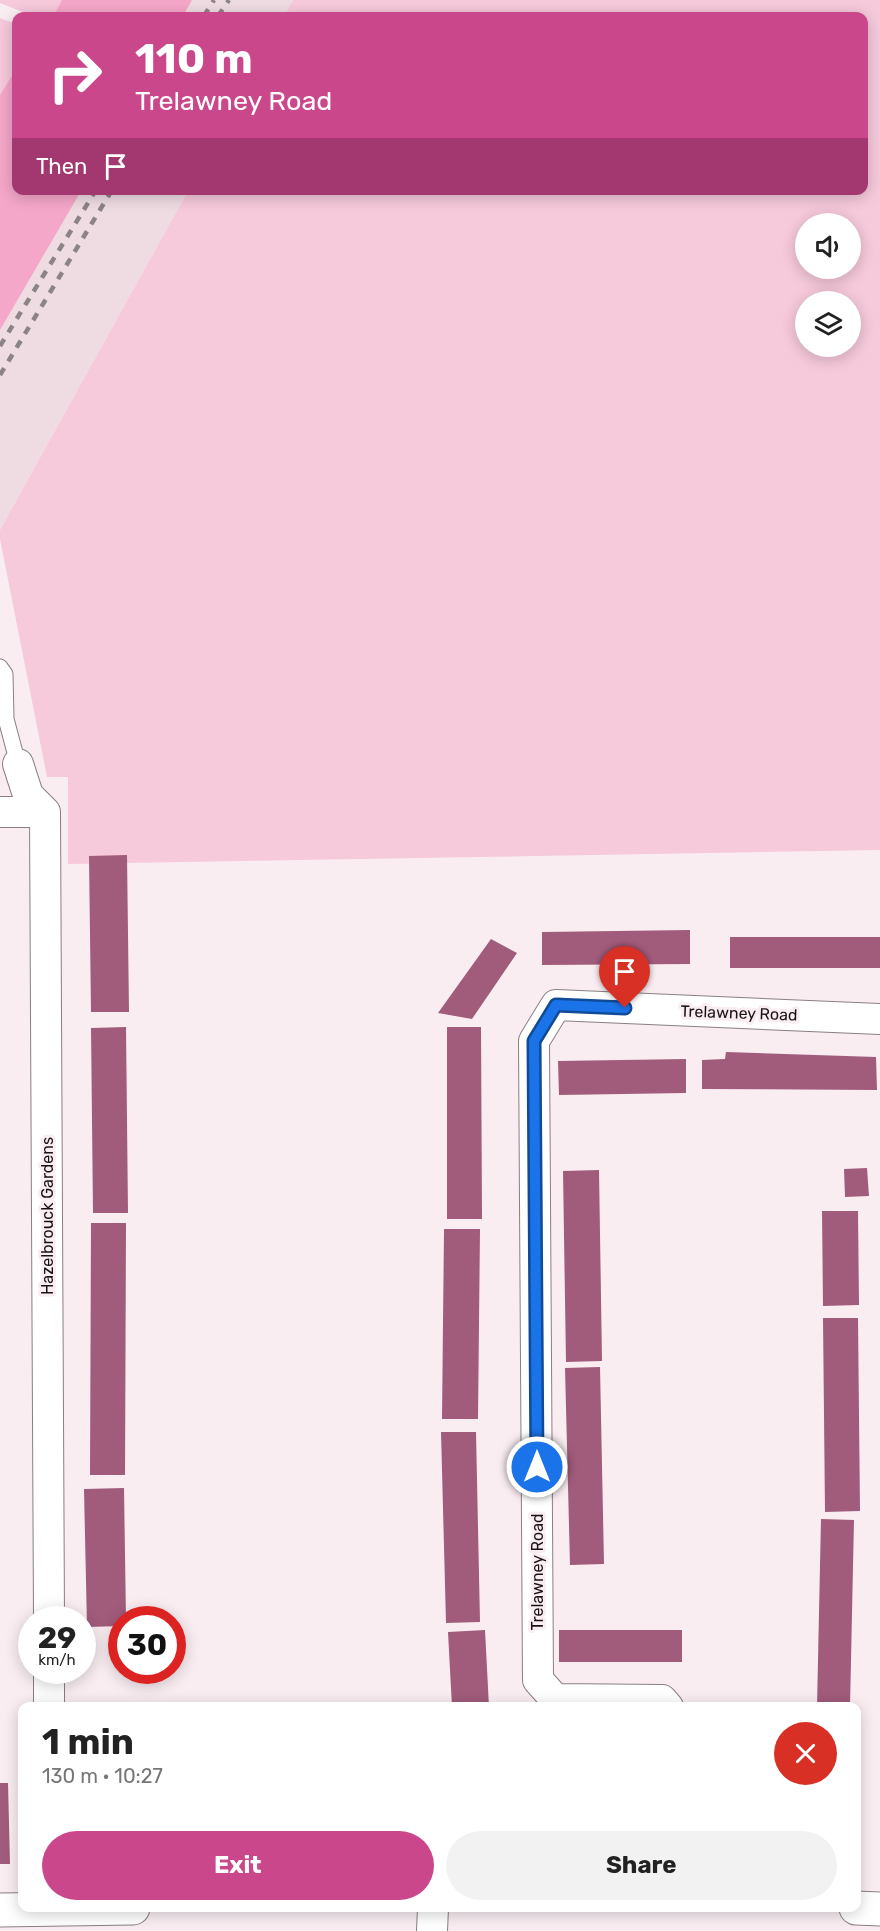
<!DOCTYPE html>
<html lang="en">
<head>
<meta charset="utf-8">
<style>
  body { margin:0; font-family:Rubik,sans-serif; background:#f2f2f2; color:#222; height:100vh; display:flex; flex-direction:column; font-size:22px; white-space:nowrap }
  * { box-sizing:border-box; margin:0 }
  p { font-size:20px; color:#767676 }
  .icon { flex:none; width:33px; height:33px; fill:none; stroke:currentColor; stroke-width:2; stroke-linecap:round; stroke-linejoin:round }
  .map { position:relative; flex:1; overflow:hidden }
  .side { position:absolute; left:18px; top:1702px; width:843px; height:210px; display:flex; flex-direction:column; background:#fff; border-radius:12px; box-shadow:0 3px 15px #0003 }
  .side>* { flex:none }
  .hud { position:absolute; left:12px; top:12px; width:856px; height:183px; border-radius:12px; box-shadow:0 3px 15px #0003; background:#cb478b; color:#fff; overflow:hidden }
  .buttons { position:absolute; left:795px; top:213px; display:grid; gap:12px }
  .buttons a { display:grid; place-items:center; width:66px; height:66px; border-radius:50%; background:#fff; box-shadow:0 3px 15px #0003; font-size:30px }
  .speed { position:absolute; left:18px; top:1606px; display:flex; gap:12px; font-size:30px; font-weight:700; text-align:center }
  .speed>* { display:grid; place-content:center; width:78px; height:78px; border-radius:50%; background:#fff; box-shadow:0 3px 15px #0003; line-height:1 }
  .speed small { font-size:15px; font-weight:400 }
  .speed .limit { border:9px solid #d22; background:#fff; color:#111 }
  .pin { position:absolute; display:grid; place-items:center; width:51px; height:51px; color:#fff; margin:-62px -26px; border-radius:50% 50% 50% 0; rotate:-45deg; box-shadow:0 0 6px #0007 }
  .pin .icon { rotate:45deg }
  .me { position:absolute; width:66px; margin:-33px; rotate:0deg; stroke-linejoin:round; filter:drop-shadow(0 0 4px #0008) }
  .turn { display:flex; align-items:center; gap:21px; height:126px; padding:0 24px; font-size:27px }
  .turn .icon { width:78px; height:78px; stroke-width:2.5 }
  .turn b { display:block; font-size:42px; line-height:51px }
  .then { display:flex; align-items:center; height:57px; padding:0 24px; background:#0003; gap:12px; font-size:22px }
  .round { display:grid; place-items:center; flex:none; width:63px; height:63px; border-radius:32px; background:#f2f2f2 }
  .summary { display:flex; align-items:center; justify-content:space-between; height:102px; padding:0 24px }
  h1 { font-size:36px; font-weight:700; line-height:45px }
  .button { display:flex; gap:12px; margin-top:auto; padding:12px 24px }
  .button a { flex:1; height:69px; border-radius:36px; background:#cb478b; color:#fff; font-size:24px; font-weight:700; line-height:69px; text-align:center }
  .button a+a { background:#f2f2f2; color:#222 }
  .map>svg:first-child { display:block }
</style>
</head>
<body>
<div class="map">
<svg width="880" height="1931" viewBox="0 0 880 1931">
  <rect width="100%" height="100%" fill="#f9edf2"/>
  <path fill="#efdce3" d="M62 0H293L284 16H53Z
    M16 69V190L188 191 0 530V95Z"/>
  <path fill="#f6c9db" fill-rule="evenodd" d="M0 0H62L53 16H33L0 3Z
    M293 0H880V850L68 864V777H47L0 539V530L188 191 864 190V16H284ZM806 224H850V268H806ZM806 302H850V346H806Z
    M0 18 16 24V69L0 95Z"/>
  <path fill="#f5a7c9" d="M62 0H192L183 16H53Z
    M16 69V190L81 191 0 330V95Z"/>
  <path fill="#a15b7b" d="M127 855 129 1012H91L89 856Z
    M690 930V964L542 965V932Z
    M730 937H880V968H730Z
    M491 939 517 953 472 1019 438 1013Z
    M126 1027 128 1213H93L91 1028Z
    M447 1027H481L482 1219H447Z
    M726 1052 876 1057 877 1090 702 1089V1060L725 1059Z
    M686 1059V1093L559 1095 558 1061Z
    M867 1168 869 1196 845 1197 844 1169Z
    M599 1170 602 1361 566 1362 563 1171Z
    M822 1211H858L859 1305 823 1306Z
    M91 1223H126L125 1475H90Z
    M444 1229H480L478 1419H442Z
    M823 1318H858L860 1511 825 1512Z
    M600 1367 604 1564 570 1565 565 1368Z
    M441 1432H476L480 1622 446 1623Z
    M124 1488 126 1620H122V1626L87 1627 84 1489Z
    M821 1519 854 1520 850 1707H817Z
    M485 1630 489 1707H452L448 1632Z
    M559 1630H682V1662H559Z
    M0 1783H8L10 1864H0Z"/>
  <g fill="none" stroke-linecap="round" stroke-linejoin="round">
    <g stroke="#897f83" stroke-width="17">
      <path id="lane" d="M0 667 5 674 6 719 18 764"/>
    </g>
    <g stroke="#897f83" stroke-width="32">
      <path id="street" d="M18 764 28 795 45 812 49 1620
        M0 812H45
        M49 1671V1707
        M668 1707 662 1700 555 1699 538 1680 534 1041 556 1005 880 1019
        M432 1931 433 1908"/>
    </g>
    <g stroke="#897f83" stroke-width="35">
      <path id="secondary" d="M856 1908 880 1909
        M0 1910 133 1908"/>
    </g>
    <use href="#lane" stroke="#fff" stroke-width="15"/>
    <use href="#street" stroke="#fff" stroke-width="30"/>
    <use href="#secondary" stroke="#fff" stroke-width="33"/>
    <path stroke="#8b8386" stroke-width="4.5" stroke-dasharray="8 8" stroke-linecap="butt" d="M204 16 214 0
      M218 16 229 0
      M0 346 96 190
      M0 375 112 190"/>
  </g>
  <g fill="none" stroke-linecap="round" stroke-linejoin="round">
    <g stroke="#114b97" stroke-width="15">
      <path id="route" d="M537 1467 534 1041 556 1005 625 1008"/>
    </g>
    <use href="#route" stroke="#1a73e8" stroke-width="10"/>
  </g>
  <g text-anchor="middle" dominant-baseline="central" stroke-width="6" stroke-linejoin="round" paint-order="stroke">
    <g font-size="16" fill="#171315" stroke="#f9edf2">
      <text transform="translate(739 1013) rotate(2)">Trelawney Road</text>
      <text transform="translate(47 1216) rotate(-90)">Hazelbrouck Gardens</text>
      <text transform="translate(537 1572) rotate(-90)">Trelawney Road</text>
    </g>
  </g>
</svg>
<div class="buttons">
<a><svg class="icon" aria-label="sound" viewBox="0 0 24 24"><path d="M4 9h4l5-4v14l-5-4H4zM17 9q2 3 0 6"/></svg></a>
<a><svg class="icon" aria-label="layers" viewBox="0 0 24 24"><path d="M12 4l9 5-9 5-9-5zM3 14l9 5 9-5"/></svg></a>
</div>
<div class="speed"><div>29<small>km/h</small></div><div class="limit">30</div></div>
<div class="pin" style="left:625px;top:1008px;background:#d93025"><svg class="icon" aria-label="arrive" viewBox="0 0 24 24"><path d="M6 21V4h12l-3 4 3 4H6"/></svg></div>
<svg class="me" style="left:537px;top:1467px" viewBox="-20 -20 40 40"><circle r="17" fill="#1a73e8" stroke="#fff" stroke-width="3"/><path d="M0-11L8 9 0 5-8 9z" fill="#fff"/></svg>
<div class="hud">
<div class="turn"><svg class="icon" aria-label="right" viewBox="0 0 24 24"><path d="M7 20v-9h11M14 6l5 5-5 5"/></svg><div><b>110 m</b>Trelawney Road</div></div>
<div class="then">Then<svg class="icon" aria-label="arrive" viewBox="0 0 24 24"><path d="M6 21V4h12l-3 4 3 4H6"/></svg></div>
</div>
<section class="side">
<div class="summary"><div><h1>1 min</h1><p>130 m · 10:27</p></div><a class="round" style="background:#d93025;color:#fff"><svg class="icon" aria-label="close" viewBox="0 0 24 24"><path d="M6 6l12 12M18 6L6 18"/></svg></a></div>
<div class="button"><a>Exit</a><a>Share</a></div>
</section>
</div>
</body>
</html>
